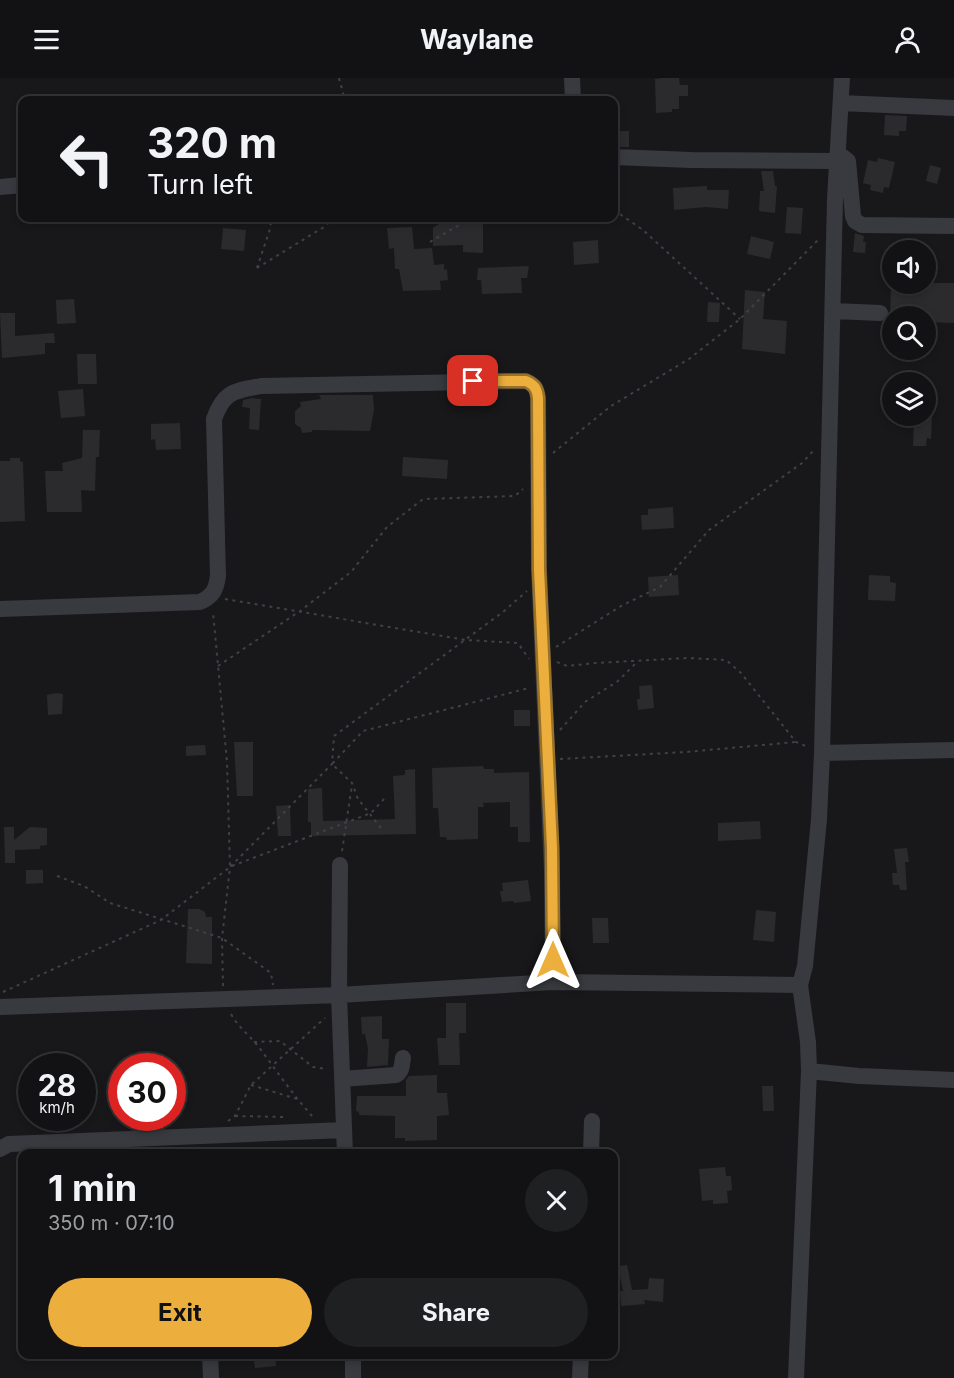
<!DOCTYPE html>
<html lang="en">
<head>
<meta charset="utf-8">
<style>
  body { margin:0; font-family:Inter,sans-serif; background:#1f2022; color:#f1f3f6; height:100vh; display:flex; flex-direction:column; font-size:22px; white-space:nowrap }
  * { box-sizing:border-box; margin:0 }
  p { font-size:20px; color:#9c9ea0 }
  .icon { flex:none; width:33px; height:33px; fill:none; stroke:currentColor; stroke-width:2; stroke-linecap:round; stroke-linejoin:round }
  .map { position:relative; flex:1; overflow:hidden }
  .panel { position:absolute; left:18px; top:1071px; width:600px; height:210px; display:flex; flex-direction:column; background:#121214; border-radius:12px; box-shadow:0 3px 9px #0003,0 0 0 2px #313234 }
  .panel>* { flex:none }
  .hud { position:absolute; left:18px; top:18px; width:600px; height:126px; border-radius:12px; box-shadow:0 3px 9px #0003,0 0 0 2px #313234; background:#121214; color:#f1f3f6; overflow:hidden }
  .tools { position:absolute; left:882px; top:162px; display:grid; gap:12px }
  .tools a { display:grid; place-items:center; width:54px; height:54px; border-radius:50%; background:#121214; box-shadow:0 3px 9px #0003,0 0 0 2px #313234; font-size:30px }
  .speed { position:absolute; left:18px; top:975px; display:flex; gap:12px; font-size:30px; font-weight:700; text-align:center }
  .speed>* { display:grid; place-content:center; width:78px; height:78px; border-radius:50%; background:#121214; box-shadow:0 3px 9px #0003,0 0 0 2px #313234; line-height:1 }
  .speed small { font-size:15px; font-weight:400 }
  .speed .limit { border:9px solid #d22; background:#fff; color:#111 }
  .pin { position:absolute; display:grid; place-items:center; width:51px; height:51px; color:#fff; margin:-26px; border-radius:12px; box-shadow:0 3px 9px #0006 }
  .me { position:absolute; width:66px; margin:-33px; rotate:0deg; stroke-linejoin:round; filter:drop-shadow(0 0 4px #0008) }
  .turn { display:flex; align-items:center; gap:21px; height:126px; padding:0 30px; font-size:27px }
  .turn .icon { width:78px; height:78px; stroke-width:2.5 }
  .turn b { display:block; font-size:42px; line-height:51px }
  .round { display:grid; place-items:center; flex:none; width:63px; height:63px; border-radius:32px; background:#1f2022 }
  .overview { display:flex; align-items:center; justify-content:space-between; height:102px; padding:0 30px }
  h1 { font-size:36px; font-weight:700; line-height:45px }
  .cta { display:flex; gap:12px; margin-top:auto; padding:12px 30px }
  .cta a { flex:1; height:69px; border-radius:36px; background:#ecaf3e; color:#111; font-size:24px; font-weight:700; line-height:69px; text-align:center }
  .cta a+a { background:#1f2022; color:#f1f3f6 }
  header { display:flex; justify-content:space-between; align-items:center; height:78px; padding:0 30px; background:#121214; font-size:27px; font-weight:700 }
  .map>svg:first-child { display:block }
</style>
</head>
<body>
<header><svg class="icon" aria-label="menu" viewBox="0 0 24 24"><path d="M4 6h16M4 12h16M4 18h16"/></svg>Waylane<svg class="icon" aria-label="person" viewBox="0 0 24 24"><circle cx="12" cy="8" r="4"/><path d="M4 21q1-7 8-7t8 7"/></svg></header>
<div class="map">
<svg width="954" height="1300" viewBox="0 0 954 1300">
  <rect width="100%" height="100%" fill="#18181a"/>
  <path fill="#2b2b2e" d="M662 0H679L680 7H688V18H679V31H672V34L656 35 655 1Z
    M885 37 907 38 906 53H899V58L884 57Z
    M615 53H629V69H615Z
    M878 80 895 84 889 110 884 109 883 115 870 112 871 107 863 105 868 82 877 84Z
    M930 87 941 90 937 106 926 103Z
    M761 93H773L775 108H777L775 135 759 133 760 113H764Z
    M707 108V112H729L728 131 706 129 674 132 673 110Z
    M787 129 803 130 801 156 785 155Z
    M439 140 483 142V175L463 174V167L433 168V150L439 146Z
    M412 149 414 171 432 170 434 187 444 186V192L447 191 448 202 440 203 441 212 403 213 399 191H395L394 170 389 171 387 150Z
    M223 150 246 152 244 173 221 171Z
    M855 155 864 158 863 164H866L865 175 853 174Z
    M751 158 774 164 770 181 747 176Z
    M598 162 599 185 574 187 573 164Z
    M529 188 527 200H521L522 215 482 216 481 202H477L478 190Z
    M926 205H954V245L926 244V238H890L891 206Z
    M745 212 765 214 763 241 787 243 785 276 742 271Z
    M74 221 76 245 57 246 56 222Z
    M708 224 720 225 719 244H707Z
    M0 235H15V258L54 255 55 265H45V276L2 280Z
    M77 276H96L97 306H78Z
    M83 311 85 338 61 340 58 313Z
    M319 317H373L374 332 370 353 312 352V354L302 355 301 350 295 346V333L301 328 300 324 321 321Z
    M252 320 261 321 259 352 249 351 250 330 242 329 243 322Z
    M914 338H932L931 361 927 360 926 368H913Z
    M180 345 181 371 156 372 155 361 151 362V346Z
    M83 352H100L99 379H96L95 413 81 412 82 434H47L45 393H63L62 385 82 380Z
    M403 379 448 382 447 401 402 398Z
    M10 380H20V383L23 384 25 443 0 444V383H10Z
    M673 429 674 450 642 452 641 437H648V431Z
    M678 497 679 517 649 519 648 499Z
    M869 497 890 498V504L896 505 895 523 868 522Z
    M652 607 654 630 638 632 637 621H640L639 608Z
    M56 615 63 616 62 636 48 637 47 617Z
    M514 632H530V648H514Z
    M234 664H253V718H237Z
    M205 667 206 677 186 678V668Z
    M483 688 484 691H494V695L529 694 530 764H518V749H510V724L483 725 484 729H478V761L447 762 446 759H440L438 730H433L432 690Z
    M415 691 416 756 311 758V744H308V711L322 710 323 743 395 741 393 698 405 697V692Z
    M290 727 291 758H278L276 728Z
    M760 743 761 761 718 763V745Z
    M4 749H14V762L30 749 47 750V767L40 768V771L15 772V785H5Z
    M907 770 909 784H905L907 812H900L899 807H893L892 795H897L894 771Z
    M26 792H43V805L26 806Z
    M528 802 531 823 514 825 513 823 502 824 500 813H503L502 805Z
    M188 831H199L205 834 206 839H212V886L186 885Z
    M756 832 776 834 774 864 753 862Z
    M592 840H608L609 865H593Z
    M446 925H466V955H459L460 987H439L437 960H446Z
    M382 938V961H389L388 987 367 989 368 971 365 956H362L361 939Z
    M437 997V1015H447L449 1037 437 1038V1062L405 1063V1060H395V1038L359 1037V1034L356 1033 357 1018H406V1002L409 998Z
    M762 1008H773L774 1033H763Z
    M725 1089 726 1098H731L732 1112 727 1113 728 1125 713 1126V1122L702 1123 699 1091Z
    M627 1187 632 1212 648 1211 649 1200 664 1201 663 1224 644 1222 645 1226 621 1228 620 1213H623L618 1188Z
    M253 1276H275L276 1288 255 1290Z"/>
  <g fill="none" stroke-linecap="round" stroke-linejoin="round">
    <path stroke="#3f4146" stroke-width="2" stroke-dasharray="3 4.5" stroke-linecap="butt" d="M339 0 345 22
      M614 132 643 152 740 241
      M430 164 471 140
      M257 190 324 149 333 140
      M257 190 271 148 269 140
      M553 375 611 328 689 281 740 241 820 160
      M225 521 466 562 518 565 529 581
      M556 569 621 528 660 509 709 452 802 385 814 372
      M557 584 567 588 596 585 687 580 726 582 741 595 796 664 808 669
      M218 588 300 533 351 494 387 449 423 421 515 418 523 411
      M560 652 585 624 618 603 638 583
      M560 681 686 674 796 664
      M381 750 358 721 352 705 332 686 363 653 529 610
      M342 773 352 707
      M232 788 371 735 384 721
      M57 798 84 808 110 825 222 860 271 895 273 907
      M223 908 222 860 230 789 332 686 334 658 503 534 527 513
      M3 914 161 842 230 789 227 684 213 534
      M231 936C239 950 248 956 258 968 276 992 293 1017 313 1039
      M254 964 280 963 313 989 327 991
      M251 1007 297 1021
      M235 1038 286 1039
      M228 1043 235 1038 251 1007 325 940"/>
    <path stroke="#393a3f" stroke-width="16" d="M572 0 573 22
      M842 0 835 121 822 675 819 741 805 888 800 907 808 964 809 993 859 998 954 1002
      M841 25 954 30
      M838 75 848 83 853 138 855 143 862 147 954 148
      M614 79 691 82 837 83
      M0 109 22 107
      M834 233 880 235
      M0 531 200 524C213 518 216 512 218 498L214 341C224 313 234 313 261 308L526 303C535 307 537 311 538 320L539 491 552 793 553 904
      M822 675 954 672
      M340 787 339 917 345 1076
      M0 929 339 917 553 904 800 907
      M342 1001 396 997C402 994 402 987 403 980
      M0 1071 9 1066 344 1052
      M591 1076 592 1043
      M210 1276 211 1300
      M353 1276V1300
      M580 1300 581 1276
      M796 1300 809 993"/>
  </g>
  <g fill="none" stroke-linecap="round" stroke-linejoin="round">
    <g stroke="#997228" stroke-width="15">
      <path id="route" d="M473 303H526C535 307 537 311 538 320L539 491 552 770 553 882"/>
    </g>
    <use href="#route" stroke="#ecaf3e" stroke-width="10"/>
  </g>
</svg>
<div class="tools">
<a><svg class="icon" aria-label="sound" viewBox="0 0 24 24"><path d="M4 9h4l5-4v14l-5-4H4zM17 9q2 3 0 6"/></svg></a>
<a><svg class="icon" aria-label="search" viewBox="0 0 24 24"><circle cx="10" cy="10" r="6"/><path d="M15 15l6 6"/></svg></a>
<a><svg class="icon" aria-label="layers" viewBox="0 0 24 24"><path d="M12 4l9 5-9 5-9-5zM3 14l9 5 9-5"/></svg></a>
</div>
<div class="speed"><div>28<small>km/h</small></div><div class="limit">30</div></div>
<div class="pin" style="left:473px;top:303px;background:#d93025"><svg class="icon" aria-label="arrive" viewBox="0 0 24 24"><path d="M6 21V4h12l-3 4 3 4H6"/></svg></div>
<svg class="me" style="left:553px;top:882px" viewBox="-20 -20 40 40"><path d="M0-17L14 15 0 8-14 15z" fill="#ecaf3e" stroke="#fff" stroke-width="4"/></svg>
<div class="hud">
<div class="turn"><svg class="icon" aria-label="left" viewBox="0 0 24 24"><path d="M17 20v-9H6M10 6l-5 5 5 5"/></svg><div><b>320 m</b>Turn left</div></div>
</div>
<section class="panel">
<div class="overview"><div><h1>1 min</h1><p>350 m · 07:10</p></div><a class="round"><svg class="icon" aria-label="close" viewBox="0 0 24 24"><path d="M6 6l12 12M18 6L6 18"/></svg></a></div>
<div class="cta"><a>Exit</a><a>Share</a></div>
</section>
</div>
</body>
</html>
